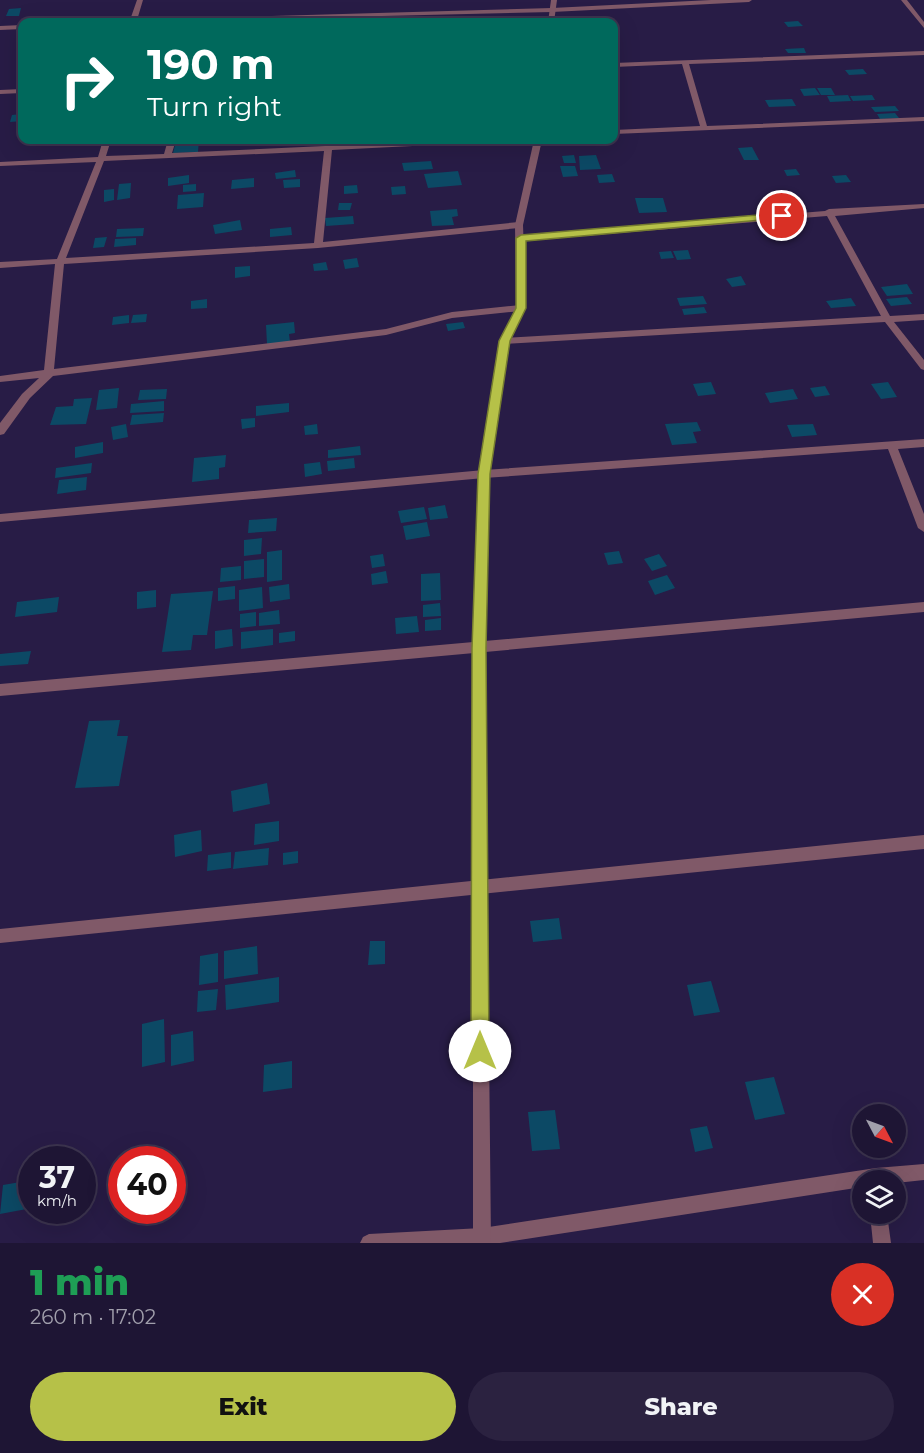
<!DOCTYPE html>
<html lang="en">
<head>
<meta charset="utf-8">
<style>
  body { margin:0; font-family:Montserrat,sans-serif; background:#2b2240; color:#f1f3f6; height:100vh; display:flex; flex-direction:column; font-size:22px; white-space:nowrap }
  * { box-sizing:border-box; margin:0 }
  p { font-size:20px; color:#a19fac }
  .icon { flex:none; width:33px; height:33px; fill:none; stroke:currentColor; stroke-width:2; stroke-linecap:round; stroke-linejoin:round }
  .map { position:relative; height:1243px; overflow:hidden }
  .sheet { display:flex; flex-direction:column; background:#1e1534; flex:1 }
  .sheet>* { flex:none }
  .hud { position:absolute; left:18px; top:18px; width:600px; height:126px; border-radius:12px; box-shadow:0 6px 24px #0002,0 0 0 2px #3c344f; background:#00695c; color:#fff; overflow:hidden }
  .needle { width:39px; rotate:131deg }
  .tools { position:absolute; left:852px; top:1104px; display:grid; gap:12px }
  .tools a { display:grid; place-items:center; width:54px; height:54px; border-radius:50%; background:#1e1534; box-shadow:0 6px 24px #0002,0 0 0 2px #3c344f; font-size:30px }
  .speed { position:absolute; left:18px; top:1146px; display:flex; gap:12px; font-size:30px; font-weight:700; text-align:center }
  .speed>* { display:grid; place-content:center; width:78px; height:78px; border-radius:50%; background:#1e1534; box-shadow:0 6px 24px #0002,0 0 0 2px #3c344f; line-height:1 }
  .speed small { font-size:15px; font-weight:400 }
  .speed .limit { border:9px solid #d22; background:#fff; color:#111 }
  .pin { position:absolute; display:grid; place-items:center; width:51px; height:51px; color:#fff; margin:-26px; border:3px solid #fff; border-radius:50%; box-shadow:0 2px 6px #0007 }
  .me { position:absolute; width:66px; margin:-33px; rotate:0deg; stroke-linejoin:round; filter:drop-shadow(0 0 4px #0008) }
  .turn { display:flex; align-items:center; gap:21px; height:126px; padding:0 30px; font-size:27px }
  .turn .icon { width:78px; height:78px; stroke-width:2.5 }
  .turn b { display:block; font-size:42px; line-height:51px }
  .round { display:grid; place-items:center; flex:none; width:63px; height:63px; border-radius:32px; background:#2b2240 }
  .summary { display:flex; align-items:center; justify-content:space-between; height:102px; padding:0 30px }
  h1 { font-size:36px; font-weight:800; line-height:45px; color:#1e9e55 }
  .cta { display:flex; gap:12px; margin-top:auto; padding:12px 30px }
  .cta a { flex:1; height:69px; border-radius:36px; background:#b6c148; color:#111; font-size:24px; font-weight:800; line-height:69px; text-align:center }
  .cta a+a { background:#2b2240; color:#f1f3f6 }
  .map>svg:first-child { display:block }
</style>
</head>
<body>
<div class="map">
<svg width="924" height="1243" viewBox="0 0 924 1243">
  <rect width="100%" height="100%" fill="#281c46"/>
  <path fill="#0c4965" d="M21 8 19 16H6L9 9Z
    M798 21 803 26 788 27 784 22Z
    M804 48 806 53H788L785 49Z
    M863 69 867 74 849 75 845 70Z
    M815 88 820 95 804 96 800 89Z
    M817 88H831L835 95H821Z
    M848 95 851 101 830 102 827 96Z
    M872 95 875 100 853 101 850 96Z
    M792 99 796 106 769 107 765 100Z
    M895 106 899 111 875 112 871 107Z
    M895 113 899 118 880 119 877 114Z
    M22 114V121L10 122 12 115Z
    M199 140 198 152 173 153 176 142Z
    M323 140H342L343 143 324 145Z
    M752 147 759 160H744L738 148Z
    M574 155 576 163H564L562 156Z
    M596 155 601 169 580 170 579 156Z
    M431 161 433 169 404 171 402 163Z
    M560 166H575L578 176 563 177Z
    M796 169 800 175 787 176 784 170Z
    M295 170 296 177 276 179 275 173Z
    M458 171 462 185 428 188 424 174Z
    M612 174 615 182 599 183 597 175Z
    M189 175V183L168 186V178Z
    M846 175 851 182 836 183 832 176Z
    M254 178V187L231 189 232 180Z
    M300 179V187L284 188 283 180Z
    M131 183 130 198 117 200 119 184Z
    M196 184V191L183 192V185Z
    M357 185 358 193 344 194V186Z
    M405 186 406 194 392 195 391 187Z
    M114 189V200L104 202V190Z
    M204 193 203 207 177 209 178 195Z
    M635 198H663L667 212 639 213Z
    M339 203H352L350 210H338Z
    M457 209 458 216 452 217 454 225 432 226 430 211Z
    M353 216 354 224 326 226 325 218Z
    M240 220 242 230 215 234 213 225Z
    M291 227 292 235 270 237V229Z
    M144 228 143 236 116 237 117 229Z
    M107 237 104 247 93 248 95 238Z
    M136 238V245L114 247 115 239Z
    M688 250 691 259 677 260 673 251Z
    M671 251 674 258 661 259 659 252Z
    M357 258 359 267 345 269 343 260Z
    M326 262 328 270 314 271 313 264Z
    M250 266V276L235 278V267Z
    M741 276 746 285 732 287 726 279Z
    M907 284 913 294 887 296 881 287Z
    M703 296 707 304 680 306 677 298Z
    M907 297 912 304 891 306 886 299Z
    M851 298 856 306 831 308 826 301Z
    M207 299V308L191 309V301Z
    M704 307 707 313 684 315 682 309Z
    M147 314 146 322 131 323 133 315Z
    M129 315V323L112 325 113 317Z
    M294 322 295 333 289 334 290 342 267 344 266 325Z
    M463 322 465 328 448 331 446 324Z
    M711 382 716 394 698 396 693 384Z
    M888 382 897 397 881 399 871 384Z
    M825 386 830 395 815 397 810 388Z
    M119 388 117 408 96 410 99 390Z
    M167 389 166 399 138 400 140 390Z
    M793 389 798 399 770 403 765 393Z
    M92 398 86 424 50 425 56 407 73 406 74 399Z
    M164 401V411L130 413 131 404Z
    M289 403V412L256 416V406Z
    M164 413 163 422 130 425 132 415Z
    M255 418V427L242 429 241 419Z
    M697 422 701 431 693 432 697 443 672 445 665 424Z
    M126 424 128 437 113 440 111 427Z
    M317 424 318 434 305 435 304 426Z
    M813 424 817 435 792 437 787 425Z
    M103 442V453L75 458V447Z
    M360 446 361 455 328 458V450Z
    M226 455 225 467 219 468V479L192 482 194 458Z
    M354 458 355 468 328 471 327 461Z
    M320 462 322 474 305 477 304 464Z
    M92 463 91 473 55 478 56 468Z
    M87 477 86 490 57 494 59 480Z
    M445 505 448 518 430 520 428 508Z
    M424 507 427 519 401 523 398 511Z
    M277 518 276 531 248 533 249 520Z
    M427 522 430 536 406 540 403 526Z
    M262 538 261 554 244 556V540Z
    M282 550V580L267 582V552Z
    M619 551 623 563 608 565 604 553Z
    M383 554 385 566 372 568 370 556Z
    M659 554 667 566 652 571 644 559Z
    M264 559V577L244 579V561Z
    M241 566V580L220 582 221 568Z
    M386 571 388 583 372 585 371 574Z
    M440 573 441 600 421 601V574Z
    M667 575 675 588 655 595 648 581Z
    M289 584 290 599 270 602 269 587Z
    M235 586V599L218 601V588Z
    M262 587 263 608 239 611V590Z
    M156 590V607L137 609V592Z
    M213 591 207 635H193L191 650 162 652 171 594Z
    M59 597 57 612 15 617 17 602Z
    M440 603 441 616 423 617V605Z
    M279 610 280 624 259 626V613Z
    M256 612V626L240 628V614Z
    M417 616 419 632 396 634 395 618Z
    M441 618V630L425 631V620Z
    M232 629 233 646 215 649V631Z
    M273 629V645L241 649V632Z
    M295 631V641L279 643V633Z
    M31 651 28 664 0 666V654Z
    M120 720 117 736H128L119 786 75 788 89 721Z
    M267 783 270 804 233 812 231 791Z
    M279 821V841L254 845 255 824Z
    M201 830 202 851 175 857 174 835Z
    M269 848 268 865 233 869 235 852Z
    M298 851V863L283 865V853Z
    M231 852V868L207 871 208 855Z
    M559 918 562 939 533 942 530 921Z
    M370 941H385V964L368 965Z
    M257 946 258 974 224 979V951Z
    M218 953V982L199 985 200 956Z
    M279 977V1002L226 1010 225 985Z
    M711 981 720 1012 694 1016 687 985Z
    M218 989 216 1010 197 1012 198 991Z
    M164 1019 165 1062 142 1067V1024Z
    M193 1031 194 1061 171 1066V1035Z
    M292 1061V1088L263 1092 264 1065Z
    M774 1077 785 1114 755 1120 745 1082Z
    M555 1110 560 1149 532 1151 528 1112Z
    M707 1126 713 1148 695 1152 690 1129Z
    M32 1180V1208L0 1214 3 1185Z"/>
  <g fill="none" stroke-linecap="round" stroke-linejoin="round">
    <path fill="#805968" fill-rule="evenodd" d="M137 0H143L137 20 552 8 711 0H752L749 2 552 12 125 22 130 20Z
      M901 0H907L924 22V28Z
      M22 25V29L0 30V26Z
      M924 51V55L689 64 707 126 924 117V121L614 134V130L700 126 682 64 614 67V63Z
      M22 89V93L0 94V90Z
      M103 140H111L106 156 164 154 168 140H176L172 153 456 140H497L493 142 332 150 323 242 519 222 523 225 519 228 318 248 64 264 54 369 386 329 452 312 521 305 526 308 521 311 452 318 386 335 53 376 30 398 4 434 0 435V423L22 394 39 378 0 382V376L44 370 55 264 0 268V262L57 259 96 162 0 166V162L98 157ZM324 151 314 243 66 258 104 161Z
      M924 204V208L835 216 890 316 924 314V320L894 322 924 360V370L921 369 885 322 504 344 499 341 504 338 881 316 827 216 521 241 517 238 521 235 825 211 829 209Z
      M924 439V447L898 449 924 514V532L918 528 888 449 484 478 0 522V514L484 470Z
      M924 602V612L0 696V684Z
      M924 835V849L0 943V929Z
      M924 1164V1180L896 1183V1180H862V1187L500 1243H360L363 1237 369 1234 482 1228 876 1168Z
      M870 1214H887L891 1243H873Z"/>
    <path fill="#805968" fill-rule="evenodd" d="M551 0H557L554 22H548Z
      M534 140H542L523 225 526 308 509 341 489 474 485 648 491 1243H473V648L479 474 499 341 516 308 515 225Z"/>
  </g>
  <path fill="#b6c148" stroke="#767d2f" stroke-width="1.5" d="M782 213 785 214V218L526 241V308L510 341 490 474 486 648 489 1051 487 1058 480 1060 474 1058 471 1051 472 648 478 474 499 341 516 308V238L521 235Z"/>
</svg>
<div class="tools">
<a><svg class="needle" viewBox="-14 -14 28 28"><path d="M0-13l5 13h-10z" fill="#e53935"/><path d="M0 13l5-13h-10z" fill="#a19fac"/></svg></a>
<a><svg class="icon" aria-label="layers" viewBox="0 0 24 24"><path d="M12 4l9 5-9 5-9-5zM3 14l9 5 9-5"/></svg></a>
</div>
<div class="speed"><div>37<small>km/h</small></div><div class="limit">40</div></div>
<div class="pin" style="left:782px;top:216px;background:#d93025"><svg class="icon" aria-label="arrive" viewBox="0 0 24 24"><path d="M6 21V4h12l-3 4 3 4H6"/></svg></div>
<svg class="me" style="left:480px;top:1051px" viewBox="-20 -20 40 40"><circle r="19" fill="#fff"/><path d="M0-13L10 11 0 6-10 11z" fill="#b6c148"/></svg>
<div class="hud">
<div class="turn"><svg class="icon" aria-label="right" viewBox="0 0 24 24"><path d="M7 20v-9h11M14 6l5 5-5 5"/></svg><div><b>190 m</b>Turn right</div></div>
</div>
</div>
<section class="sheet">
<div class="summary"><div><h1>1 min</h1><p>260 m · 17:02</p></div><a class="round" style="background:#d93025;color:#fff"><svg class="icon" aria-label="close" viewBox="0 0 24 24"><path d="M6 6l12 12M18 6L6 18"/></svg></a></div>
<div class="cta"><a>Exit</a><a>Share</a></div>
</section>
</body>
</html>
